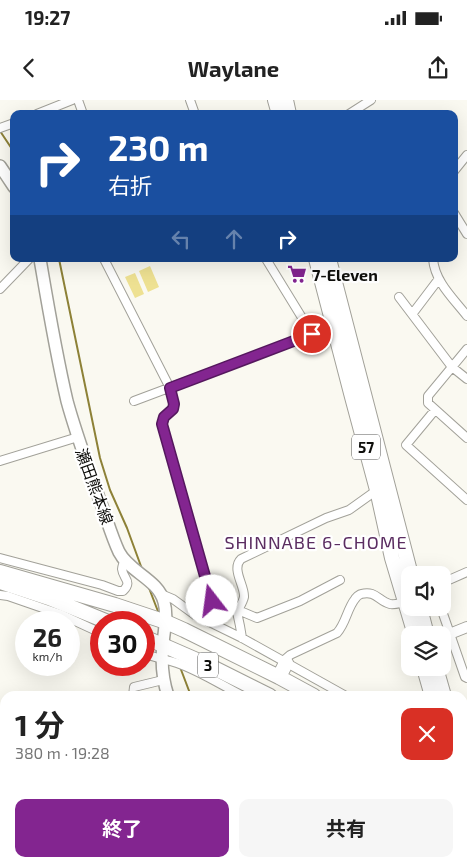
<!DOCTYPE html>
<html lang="ja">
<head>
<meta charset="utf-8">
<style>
  body { margin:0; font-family:"Exo 2","Noto Sans JP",sans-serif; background:#f6f6f6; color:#222; height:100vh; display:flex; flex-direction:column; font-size:19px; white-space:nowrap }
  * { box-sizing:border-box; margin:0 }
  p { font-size:16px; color:#767676 }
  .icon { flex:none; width:28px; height:28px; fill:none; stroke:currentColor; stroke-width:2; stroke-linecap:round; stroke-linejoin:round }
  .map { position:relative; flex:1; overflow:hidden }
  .side { position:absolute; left:0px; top:591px; width:468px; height:176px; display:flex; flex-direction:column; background:#fff; border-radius:15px 15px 0 0; box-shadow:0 5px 20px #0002 }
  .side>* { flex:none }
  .hud { position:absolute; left:10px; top:10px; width:448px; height:152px; border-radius:10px; box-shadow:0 5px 20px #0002; background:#1a4fa0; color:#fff; overflow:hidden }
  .buttons { position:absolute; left:401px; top:466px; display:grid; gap:10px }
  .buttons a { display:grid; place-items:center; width:50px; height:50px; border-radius:10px; background:#fff; box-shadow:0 5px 20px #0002; font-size:25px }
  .speed { position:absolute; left:15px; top:511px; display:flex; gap:10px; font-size:25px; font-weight:700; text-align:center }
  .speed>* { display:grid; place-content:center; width:65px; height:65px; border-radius:50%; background:#fff; box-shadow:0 5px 20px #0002; line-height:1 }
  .speed small { font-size:12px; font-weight:400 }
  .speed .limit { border:8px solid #d22; background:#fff; color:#111 }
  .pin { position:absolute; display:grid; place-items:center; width:42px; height:42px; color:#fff; margin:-21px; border:2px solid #fff; border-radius:50%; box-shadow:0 1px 5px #0007 }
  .me { position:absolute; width:55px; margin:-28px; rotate:345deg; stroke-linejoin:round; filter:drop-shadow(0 0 4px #0008) }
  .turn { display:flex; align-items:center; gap:18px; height:105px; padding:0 15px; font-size:22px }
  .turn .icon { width:65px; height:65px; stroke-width:2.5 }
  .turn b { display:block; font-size:35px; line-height:42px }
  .lanes { display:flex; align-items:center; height:48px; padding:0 15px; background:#0003; justify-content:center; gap:25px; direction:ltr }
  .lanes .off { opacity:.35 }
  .round { display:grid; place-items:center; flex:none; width:52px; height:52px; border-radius:10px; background:#f6f6f6 }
  .overview { display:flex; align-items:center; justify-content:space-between; height:85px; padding:0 15px }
  h1 { font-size:30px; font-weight:700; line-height:38px }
  .button { display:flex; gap:10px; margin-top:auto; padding:10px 15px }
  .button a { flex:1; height:58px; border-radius:10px; background:#832590; color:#fff; font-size:20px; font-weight:700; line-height:58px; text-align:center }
  .button a+a { background:#f6f6f6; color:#222 }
  .status { display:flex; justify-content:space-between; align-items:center; height:35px; padding:0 25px; background:#fff; direction:ltr }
  .status svg { height:14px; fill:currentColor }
  header { display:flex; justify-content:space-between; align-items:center; height:65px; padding:0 15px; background:#fff; font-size:22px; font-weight:700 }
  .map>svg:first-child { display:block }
</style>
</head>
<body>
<div class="status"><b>19:27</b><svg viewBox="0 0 49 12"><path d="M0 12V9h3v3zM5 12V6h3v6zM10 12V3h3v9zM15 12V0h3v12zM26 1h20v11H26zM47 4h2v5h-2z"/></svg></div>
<header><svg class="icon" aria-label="back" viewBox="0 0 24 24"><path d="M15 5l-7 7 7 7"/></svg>Waylane<svg class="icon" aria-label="share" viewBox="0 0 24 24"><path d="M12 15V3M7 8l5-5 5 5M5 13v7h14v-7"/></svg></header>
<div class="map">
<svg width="467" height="767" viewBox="0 0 467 767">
  <rect width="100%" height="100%" fill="#faf9f1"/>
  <path fill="#eee192" d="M150 166 159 187 148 192 139 171Z
    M135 173 144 194 135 198 125 177Z"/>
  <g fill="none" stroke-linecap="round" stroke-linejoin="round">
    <path stroke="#8d8137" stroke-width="2" d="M0 31 14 52
      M59 159 100 358 110 390 127 428 142 469
      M149 488 159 514
      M180 567 191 596
      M252 762 254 767"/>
    <g stroke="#a2a199" stroke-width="10">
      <path id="minor" d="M78 0 83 14
        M190 0 195 14
        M37 14 72 0
        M349 14 371 0
        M0 28 14 23
        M454 71 467 55
        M454 113 467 134
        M104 159 170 288 174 304 173 309 164 317 162 324 212 501 237 512
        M266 159 312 234
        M433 159C435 182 453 198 467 216
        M0 189 29 159
        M399 197 452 267 467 279
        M413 213 438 180
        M467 249 428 296V303L467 338
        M134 301 334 226
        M435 310 406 345 467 400
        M0 361 78 337
        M0 458 102 485 118 491H123C133 481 123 479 122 469 122 466 124 463 124 460
        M442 483 467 472
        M161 494 173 499 195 515 242 538 346 596
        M0 495 8 496 60 514 101 533
        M441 508 465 577 467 578
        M238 510 257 518 300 501 340 480
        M195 515 212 501
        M242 538 240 526 237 512C239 508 243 502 244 497 245 486 231 469 241 459L326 418 349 410 377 390
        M144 553C154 558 166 559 177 563 200 571 221 585 243 596
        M283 561 290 555 337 533C346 523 347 509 355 499 358 495 357 496 361 494 376 490 378 501 390 504 394 505 400 503 405 502
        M133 596 134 587 163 580
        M462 643 467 642
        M0 677 5 683
        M56 762 58 767
        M111 762 114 767
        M334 762 336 767"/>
    </g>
    <g stroke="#a2a199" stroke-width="12">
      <path id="tertiary" d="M442 537 467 527"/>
    </g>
    <g stroke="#a2a199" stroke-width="14">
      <path id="secondary" d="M0 66 14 87
        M40 159C48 206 56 254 67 301 76 334 88 366 99 398 106 416 111 435 119 452 129 472 158 479 164 502 168 516 164 530 163 544 161 562 162 578 168 596
        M231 762 233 767"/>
    </g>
    <g stroke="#a2a199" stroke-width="16">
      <path id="trunk" d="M275 0 279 14
        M286 0 289 14
        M316 159 352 297 377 390 392 458 415 535
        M329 159 411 475
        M0 472 115 505 166 522 184 530 279 577 314 596
        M0 482 49 498 108 522
        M420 508 427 535
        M144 537 206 564 270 596
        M424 568 432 596
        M436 568 444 596
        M279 577 286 563
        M462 656 467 670
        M462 690 467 697
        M462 714 467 717"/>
    </g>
    <use href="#minor" stroke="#fff" stroke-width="8"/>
    <use href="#tertiary" stroke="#fff" stroke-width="10"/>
    <use href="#secondary" stroke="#fff" stroke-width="11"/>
    <use href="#trunk" stroke="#fff" stroke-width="14"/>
  </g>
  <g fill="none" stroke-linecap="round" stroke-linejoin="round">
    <g stroke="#55185e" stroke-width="12">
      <path id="route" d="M212 501 162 324 164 317 173 309 174 304 170 288 312 234"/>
    </g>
    <use href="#route" stroke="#832590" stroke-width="9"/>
  </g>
  <defs>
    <g id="supermarket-bare" transform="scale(1.5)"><path d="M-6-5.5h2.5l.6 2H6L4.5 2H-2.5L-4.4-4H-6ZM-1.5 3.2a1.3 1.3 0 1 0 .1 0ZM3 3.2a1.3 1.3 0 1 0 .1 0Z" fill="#832590" stroke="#fff" stroke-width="2.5" paint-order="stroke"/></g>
  </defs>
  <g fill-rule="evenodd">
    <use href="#supermarket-bare" x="297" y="174"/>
  </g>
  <g text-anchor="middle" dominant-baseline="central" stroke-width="4.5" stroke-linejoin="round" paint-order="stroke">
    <g fill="#fff" stroke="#575755" stroke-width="1">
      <rect x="352" y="334.5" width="28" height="25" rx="4"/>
      <rect x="198" y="552.5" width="20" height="25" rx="4"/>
    </g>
    <g font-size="15" font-weight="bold" fill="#0f0f0c">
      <text x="366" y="347">57</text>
      <text x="208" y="565">3</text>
    </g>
    <g font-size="16" font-weight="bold" fill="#0f0f0c" stroke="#fff" text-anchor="start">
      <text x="312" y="174">7-Eleven</text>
    </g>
    <g font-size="16" fill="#0f0f0c" stroke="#fff">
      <text transform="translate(95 386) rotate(70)">瀬田熊本線</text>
    </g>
    <g font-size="18" letter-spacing="1" fill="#5b2d61" stroke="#fff">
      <text x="316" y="442">SHINNABE 6-CHOME</text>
    </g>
  </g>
</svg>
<div class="buttons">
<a><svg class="icon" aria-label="sound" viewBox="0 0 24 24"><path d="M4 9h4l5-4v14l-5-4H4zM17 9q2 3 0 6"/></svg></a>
<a><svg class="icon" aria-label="layers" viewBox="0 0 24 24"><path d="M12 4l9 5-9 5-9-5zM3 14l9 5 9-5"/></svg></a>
</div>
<div class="speed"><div>26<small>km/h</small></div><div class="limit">30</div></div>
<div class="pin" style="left:312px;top:234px;background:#d93025"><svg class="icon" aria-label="arrive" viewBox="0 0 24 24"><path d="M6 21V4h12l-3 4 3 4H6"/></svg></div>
<svg class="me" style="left:212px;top:501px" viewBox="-20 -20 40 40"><circle r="19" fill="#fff"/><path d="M0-13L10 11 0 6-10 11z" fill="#832590"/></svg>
<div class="hud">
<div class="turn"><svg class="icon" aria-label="right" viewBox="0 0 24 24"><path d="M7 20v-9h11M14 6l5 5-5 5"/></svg><div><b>230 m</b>右折</div></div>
<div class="lanes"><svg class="icon off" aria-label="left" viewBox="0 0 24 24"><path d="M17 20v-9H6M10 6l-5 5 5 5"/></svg><svg class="icon off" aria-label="ahead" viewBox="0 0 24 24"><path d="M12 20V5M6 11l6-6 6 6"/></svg><svg class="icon" aria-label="right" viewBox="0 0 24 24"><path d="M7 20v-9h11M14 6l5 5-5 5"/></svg></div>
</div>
<section class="side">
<div class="overview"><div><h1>1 分</h1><p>380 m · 19:28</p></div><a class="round" style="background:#d93025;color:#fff"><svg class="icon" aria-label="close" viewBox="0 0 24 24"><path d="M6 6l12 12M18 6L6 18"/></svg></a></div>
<div class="button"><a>終了</a><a>共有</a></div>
</section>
</div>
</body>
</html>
